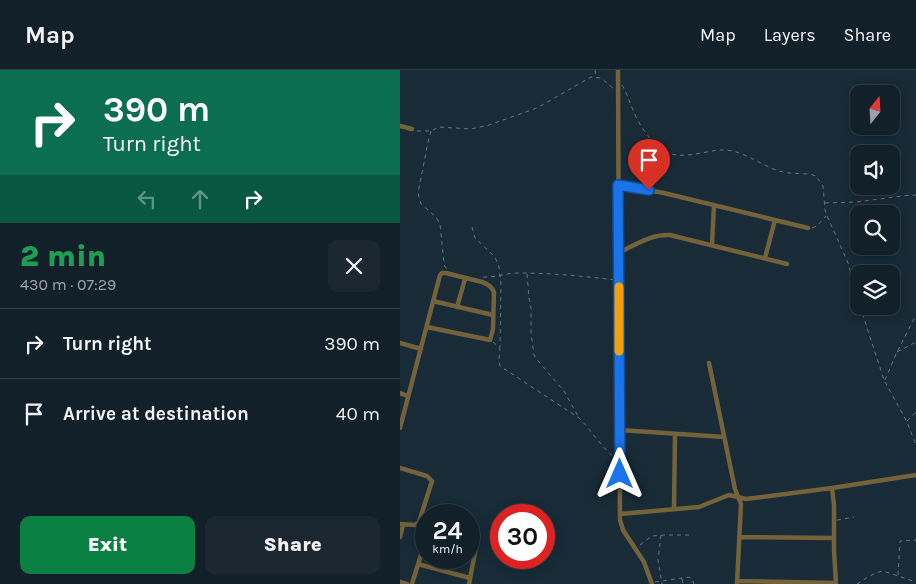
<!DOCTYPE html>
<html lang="en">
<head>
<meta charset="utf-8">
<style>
  body { margin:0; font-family:Karla,sans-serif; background:#1b2831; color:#f1f3f6; height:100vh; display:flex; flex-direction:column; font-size:19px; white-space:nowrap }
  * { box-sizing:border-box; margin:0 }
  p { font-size:16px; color:#9ca3a8 }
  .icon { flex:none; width:28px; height:28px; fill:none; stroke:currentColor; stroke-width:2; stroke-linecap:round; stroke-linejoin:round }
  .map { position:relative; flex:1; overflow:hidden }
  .sheet { display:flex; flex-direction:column; background:#122029; width:400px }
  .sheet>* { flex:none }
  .hud { background:#0b6e4f; color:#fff; overflow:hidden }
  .needle { width:32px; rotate:18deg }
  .fabs { position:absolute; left:450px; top:15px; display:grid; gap:10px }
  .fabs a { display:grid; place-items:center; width:50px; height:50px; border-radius:10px; background:#122029; box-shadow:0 2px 12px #0003,0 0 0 1px #313e46; font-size:25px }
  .speed { position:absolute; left:15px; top:434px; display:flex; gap:10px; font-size:25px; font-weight:700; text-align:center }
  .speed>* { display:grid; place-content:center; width:65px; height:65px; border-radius:50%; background:#122029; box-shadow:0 2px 12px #0003,0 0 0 1px #313e46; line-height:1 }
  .speed small { font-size:12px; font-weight:400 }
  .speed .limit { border:8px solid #d22; background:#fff; color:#111 }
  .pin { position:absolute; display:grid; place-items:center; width:42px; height:42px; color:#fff; margin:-51px -21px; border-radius:50% 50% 50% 0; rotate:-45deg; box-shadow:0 0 5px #0007 }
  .pin .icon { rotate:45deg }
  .me { position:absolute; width:55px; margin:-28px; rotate:0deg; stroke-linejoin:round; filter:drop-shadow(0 0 4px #0008) }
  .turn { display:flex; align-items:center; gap:18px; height:105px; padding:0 20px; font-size:22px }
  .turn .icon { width:65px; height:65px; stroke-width:2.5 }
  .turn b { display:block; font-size:35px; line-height:42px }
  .lanes { display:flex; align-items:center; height:48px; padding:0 20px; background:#0003; justify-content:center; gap:25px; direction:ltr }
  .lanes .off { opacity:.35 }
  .round { display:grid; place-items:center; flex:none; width:52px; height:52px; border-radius:10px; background:#1b2831 }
  .headline { display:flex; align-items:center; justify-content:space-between; height:85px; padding:0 20px }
  h1 { font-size:30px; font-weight:800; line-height:38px; color:#1e9e55 }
  .action { display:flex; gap:10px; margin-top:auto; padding:10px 20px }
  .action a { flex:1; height:58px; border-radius:10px; background:#0b8043; color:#fff; font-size:20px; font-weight:800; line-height:58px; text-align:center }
  .action a+a { background:#1b2831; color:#f1f3f6 }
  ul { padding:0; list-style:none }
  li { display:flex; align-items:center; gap:15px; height:70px; padding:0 20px; border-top:1px solid #313e46 }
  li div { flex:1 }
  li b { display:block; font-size:19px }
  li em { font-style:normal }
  header { display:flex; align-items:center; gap:30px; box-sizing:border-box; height:70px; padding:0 25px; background:#122029; border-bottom:1px solid #313e46 }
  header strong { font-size:24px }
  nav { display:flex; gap:28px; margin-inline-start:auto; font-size:18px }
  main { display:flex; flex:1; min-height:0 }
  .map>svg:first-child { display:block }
</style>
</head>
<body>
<header>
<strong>Map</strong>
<nav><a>Map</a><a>Layers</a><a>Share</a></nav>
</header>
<main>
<section class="sheet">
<div class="hud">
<div class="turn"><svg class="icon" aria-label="right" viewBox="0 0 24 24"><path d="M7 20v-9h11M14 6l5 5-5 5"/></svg><div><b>390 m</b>Turn right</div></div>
<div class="lanes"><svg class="icon off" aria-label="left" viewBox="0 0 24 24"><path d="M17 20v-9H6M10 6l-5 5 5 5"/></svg><svg class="icon off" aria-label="ahead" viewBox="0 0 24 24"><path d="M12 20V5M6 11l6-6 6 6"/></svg><svg class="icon" aria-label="right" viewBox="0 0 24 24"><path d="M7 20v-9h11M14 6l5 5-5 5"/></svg></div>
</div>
<div class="headline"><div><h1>2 min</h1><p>430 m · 07:29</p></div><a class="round"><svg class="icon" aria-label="close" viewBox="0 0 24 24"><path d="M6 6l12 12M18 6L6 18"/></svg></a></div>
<ul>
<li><svg class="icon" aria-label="right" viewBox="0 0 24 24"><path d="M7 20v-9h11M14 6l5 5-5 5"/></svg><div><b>Turn right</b></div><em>390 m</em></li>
<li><svg class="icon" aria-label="arrive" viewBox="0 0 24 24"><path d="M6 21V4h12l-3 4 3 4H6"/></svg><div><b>Arrive at destination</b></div><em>40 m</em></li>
</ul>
<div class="action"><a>Exit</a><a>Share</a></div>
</section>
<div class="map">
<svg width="516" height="514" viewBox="0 0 516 514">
  <rect width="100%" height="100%" fill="#182b37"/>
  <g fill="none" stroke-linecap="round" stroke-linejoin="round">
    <path stroke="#677781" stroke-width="1" stroke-dasharray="4 4" stroke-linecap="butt" d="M195 0 196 6
      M222 15C227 23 229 31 233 40 238 53 248 68 259 77 276 93 302 81 321 80 342 79 360 95 379 101 391 105 406 102 416 106L423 116 425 140 427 146 433 159 448 193 459 232
      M17 61H31L39 57 71 59 89 55 137 38 191 7 201 8 214 19
      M31 61 28 72 18 123 21 134 36 147 40 154 44 194 45 197 48 199
      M425 133 456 132 502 126 516 125
      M72 157 75 168 95 187 99 197 101 214 100 277
      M412 158 417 156 426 146
      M127 204 129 228 131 238V263L134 285 139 292 164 321 179 348
      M83 207C95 208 105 203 118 203 150 203 183 206 215 210
      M460 236 484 310 507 352 516 375
      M93 272 100 278 99 289 100 296 179 348C192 361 201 377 215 388
      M497 282 516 272
      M485 310 497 282 516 245
      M507 351 516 342
      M437 450 454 447
      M261 465 258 490 262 514
      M240 475 252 466 265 465H290
      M498 505 500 471 516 470
      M282 509 283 514
      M255 512 289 507 292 509 294 514
      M457 514C465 509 473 503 483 501L516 512"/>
    <path stroke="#74633a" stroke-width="4.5" d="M218 0 220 450 223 460 244 492 252 514
      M0 56 12 59
      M218 115 264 123 408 158
      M312 175 314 135
      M218 183C235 175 251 164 270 165L387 194
      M365 188 375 150
      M33 231 93 245
      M57 237 65 209
      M0 273 21 279
      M309 293 335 419 341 434 337 514
      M0 323 8 326
      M0 358 40 205 42 203H46L82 212C88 214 92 217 94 222L93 259 90 270 27 257
      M220 360 324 367
      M0 398 27 406 32 411 19 452 15 455 0 454
      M432 418 434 435V480L436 514
      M274 439 275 364
      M220 444 299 437 329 425 346 429 432 418 516 405
      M0 467 3 455
      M340 467 434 468
      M18 494 70 508
      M337 511 436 513
      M0 512 7 514
      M12 514 24 475 26 474
      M69 514 78 467 75 462 69 460"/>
  </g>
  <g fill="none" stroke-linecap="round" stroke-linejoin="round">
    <g stroke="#114b97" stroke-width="12">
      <path id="route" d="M220 404 218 115 249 120"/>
    </g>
    <use href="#route" stroke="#1a73e8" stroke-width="9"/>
    <path stroke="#f59e0b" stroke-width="9" d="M219 217V281"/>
  </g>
</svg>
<div class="fabs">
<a><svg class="needle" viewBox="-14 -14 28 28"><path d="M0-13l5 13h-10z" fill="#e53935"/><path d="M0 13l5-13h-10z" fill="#9ca3a8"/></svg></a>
<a><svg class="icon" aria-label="sound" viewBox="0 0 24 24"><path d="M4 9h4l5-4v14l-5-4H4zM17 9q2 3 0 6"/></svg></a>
<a><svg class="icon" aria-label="search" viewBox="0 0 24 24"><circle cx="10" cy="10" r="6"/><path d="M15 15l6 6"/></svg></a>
<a><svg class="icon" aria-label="layers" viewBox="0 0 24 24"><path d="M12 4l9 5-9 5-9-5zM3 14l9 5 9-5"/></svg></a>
</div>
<div class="speed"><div>24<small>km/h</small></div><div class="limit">30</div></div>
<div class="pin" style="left:249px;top:120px;background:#d93025"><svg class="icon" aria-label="arrive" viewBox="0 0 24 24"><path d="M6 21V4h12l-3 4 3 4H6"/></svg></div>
<svg class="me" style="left:220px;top:404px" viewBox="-20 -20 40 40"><path d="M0-17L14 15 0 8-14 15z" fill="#1a73e8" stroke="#fff" stroke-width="4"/></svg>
</div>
</main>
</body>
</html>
